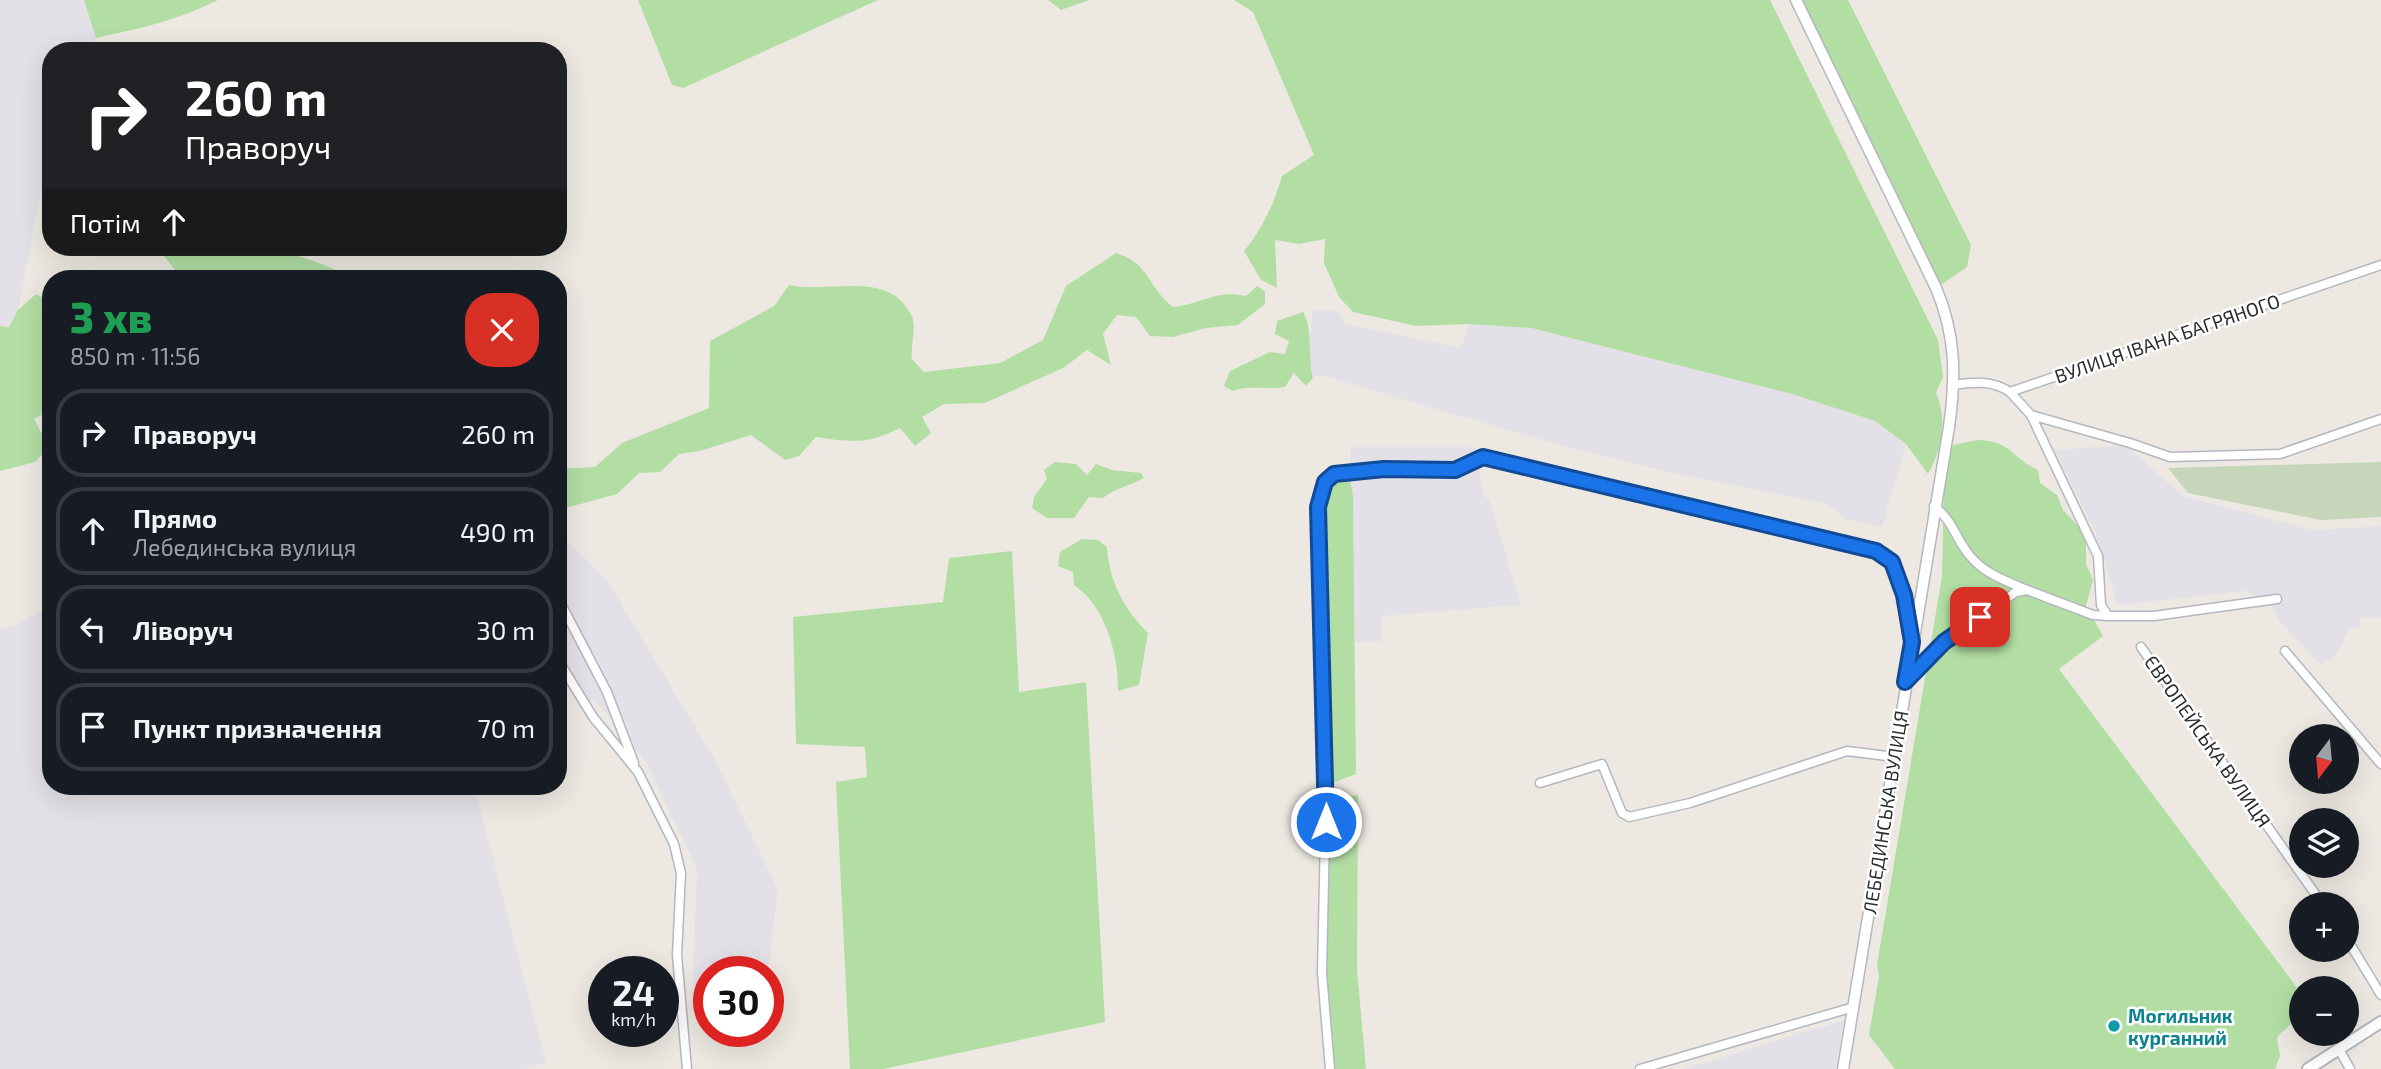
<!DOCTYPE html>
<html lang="uk">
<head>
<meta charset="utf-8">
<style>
  body { margin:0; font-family:"Exo 2",sans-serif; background:#242831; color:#f1f3f6; height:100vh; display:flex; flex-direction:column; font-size:26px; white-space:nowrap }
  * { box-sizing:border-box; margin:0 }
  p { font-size:23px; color:#9ea1a6 }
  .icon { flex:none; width:38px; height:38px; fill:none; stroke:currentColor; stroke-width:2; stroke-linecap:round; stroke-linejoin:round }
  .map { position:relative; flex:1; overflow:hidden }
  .details { position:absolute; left:42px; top:270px; width:525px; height:525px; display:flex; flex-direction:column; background:#171b24; border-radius:28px; box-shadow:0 7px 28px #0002 }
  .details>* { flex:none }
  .top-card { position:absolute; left:42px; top:42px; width:525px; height:214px; border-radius:28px; box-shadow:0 7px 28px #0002; background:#202124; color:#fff; overflow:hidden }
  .needle { width:46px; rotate:196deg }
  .tools { position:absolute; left:2289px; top:724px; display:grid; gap:14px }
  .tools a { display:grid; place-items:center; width:70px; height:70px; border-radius:50%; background:#171b24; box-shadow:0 7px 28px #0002; font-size:35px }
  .speed { position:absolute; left:588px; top:956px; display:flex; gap:14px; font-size:35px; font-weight:700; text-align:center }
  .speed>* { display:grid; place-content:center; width:91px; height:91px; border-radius:50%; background:#171b24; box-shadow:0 7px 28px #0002; line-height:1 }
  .speed small { font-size:18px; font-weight:400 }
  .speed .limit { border:10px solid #d22; background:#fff; color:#111 }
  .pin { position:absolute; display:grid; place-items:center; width:60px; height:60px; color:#fff; margin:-30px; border-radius:14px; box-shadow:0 4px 10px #0006 }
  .me { position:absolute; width:77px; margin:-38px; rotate:0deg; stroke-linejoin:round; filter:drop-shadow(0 0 5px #0008) }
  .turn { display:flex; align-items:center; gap:24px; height:147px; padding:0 28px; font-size:32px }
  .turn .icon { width:91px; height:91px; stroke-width:2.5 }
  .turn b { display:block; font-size:49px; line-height:60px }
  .then { display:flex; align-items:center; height:66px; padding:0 28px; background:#0003; gap:14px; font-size:26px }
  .round { display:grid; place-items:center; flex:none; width:74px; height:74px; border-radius:28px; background:#242831 }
  .head { display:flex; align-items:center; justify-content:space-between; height:119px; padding:0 28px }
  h1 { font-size:42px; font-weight:800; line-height:52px; color:#1e9e55 }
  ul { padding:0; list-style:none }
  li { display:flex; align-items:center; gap:21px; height:88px; margin:0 14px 10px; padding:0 14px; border:4px solid #363941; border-radius:28px }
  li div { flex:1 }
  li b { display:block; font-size:26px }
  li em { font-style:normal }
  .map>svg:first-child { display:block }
</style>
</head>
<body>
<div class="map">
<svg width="2381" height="1069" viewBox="0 0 2381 1069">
  <rect width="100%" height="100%" fill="#ede9e2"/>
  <path fill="#e3e1e7" d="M0 0H84L96 38 86 51H51V140L18 310 9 327 0 326Z
    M1313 310 1339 311 1345 324 1461 348 1469 324 1531 328 1792 394 1875 421 1906 444 1882 527 1846 519 1827 504 1678 474 1570 448 1320 375 1313 378 1308 358Z
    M2125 445 2183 496 2312 530 2381 526V617L2360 618V627L2350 628 2335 657 2320 664 2279 621 2272 606 2246 591 2118 605 2094 528 2054 450Z
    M1351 447H1475L1484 496 1489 499 1521 605 1382 616 1381 641 1355 643 1353 496 1349 475Z
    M558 533 606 579 713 756 778 889 768 971H709V1010L692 1007 697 869 647 764 598 704 558 682Z
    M51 606V786H474L546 1063 524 1069H0V628L13 626Z
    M1844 1020 1835 1069H1684Z"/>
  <path fill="#b2dea4" d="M84 0H218C179 20 138 29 96 38Z
    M638 0H878L683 88 672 85Z
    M1048 0H1089L1061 10Z
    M1234 0H1770L1938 340 1943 377 1936 393C1948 419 1942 449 1928 474L1906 444 1875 421 1792 394 1531 328 1469 324 1416 326 1353 312 1339 297 1324 263 1325 239 1299 244 1275 240 1277 288 1261 280 1244 251C1262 229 1274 204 1282 176L1314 155 1253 12Z
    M1796 0H1848L1971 245 1967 267 1936 288Z
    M157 247H248C261 254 276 251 291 254 313 260 333 268 353 278H186L175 270Z
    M1116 253C1151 264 1147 287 1173 307 1203 304 1215 289 1246 296L1257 286 1265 291V304L1238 325 1206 328 1173 337 1150 336 1136 317 1117 315 1103 334 1111 365 1087 350 1063 368 985 403 944 404 922 417 931 433 915 446 900 428C868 445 850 442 816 437L799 456 785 460 751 435 700 451 679 454 660 472 639 473 617 494 558 510V469L595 467 622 443 709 408 710 341 774 306 789 285C828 294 891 268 912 317 917 328 910 347 912 359L924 372 1000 363 1043 340 1066 286Z
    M36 294 51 302V410L34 419 49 447 35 462 0 471V326L9 327 18 310Z
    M1303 312C1314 331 1307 355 1313 378L1306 386 1294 373 1285 387C1266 390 1248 385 1233 391L1224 386 1230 371 1270 352 1285 354 1289 341 1275 334 1277 321Z
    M1977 440C2012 441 2009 456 2038 470L2040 483 2057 495 2063 510 2079 527 2086 541V564L2093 580 2086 606 2103 636 2059 669 2301 993V1014L2277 1037 2280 1056 2275 1069H1895L1869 1035 1879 976 1877 965 1942 576 1944 477 1953 445Z
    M1055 462 1076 464 1087 475 1096 464 1112 470 1141 473 1144 478C1130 486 1115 488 1103 498L1089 497 1074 518H1047L1032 508 1034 497 1047 479 1044 470Z
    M1345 474 1349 475 1353 496 1356 774 1330 784 1321 508 1333 479Z
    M1082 539 1098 540 1107 547C1109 581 1124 609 1148 633L1139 685 1118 691C1118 653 1106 607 1074 585L1073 572 1058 566 1060 552Z
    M1012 551 1019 692 1086 682 1105 1022 883 1069H850L836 782 867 777 865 747 796 744 793 617 943 602 949 558Z
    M1358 795 1357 970 1366 1069H1330L1322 973 1326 799Z"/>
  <path fill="#c5d6ba" d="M2381 462V517L2321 520 2188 493 2168 468Z"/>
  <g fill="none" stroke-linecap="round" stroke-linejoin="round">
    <g stroke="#b5b6bf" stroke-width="11">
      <path id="minor" d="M1953 385C1974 382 1992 380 2010 392L2381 265
        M2010 392 2031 415 2130 443 2170 457 2280 454 2381 419
        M2031 415 2098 556 2101 605 2108 616H2154L2277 599
        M1934 506C1954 522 1955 538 1970 556 1985 574 2006 581 2027 590
        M558 598 607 692 634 763
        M2141 647 2323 905
        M2285 651 2381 764
        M558 660 593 717 638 772 674 844 681 873 677 955 687 1069
        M1905 682 1944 642 2016 592 2027 590 2093 615 2108 616
        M1540 783 1602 764 1622 813 1629 817 1690 803 1847 751 1895 757
        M2347 939 2381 995
        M2339 1049 2350 1069
        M1330 1069 1322 973 1326 785 1318 507 1325 483 1334 474 1384 469 1455 470 1484 457 1851 543C1912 562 1901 587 1912 642
        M1640 1069 1854 1007"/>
    </g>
    <g stroke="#b5b6bf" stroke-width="13">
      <path id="tertiary" d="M1796 0 1936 288C1956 335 1956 377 1949 427L1843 1069"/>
    </g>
    <g stroke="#b5b6bf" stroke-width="14">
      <path id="secondary" d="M2308 1069 2381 1022"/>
    </g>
    <use href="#minor" stroke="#fff" stroke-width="8"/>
    <use href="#tertiary" stroke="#fff" stroke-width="10"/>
    <use href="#secondary" stroke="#fff" stroke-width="10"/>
  </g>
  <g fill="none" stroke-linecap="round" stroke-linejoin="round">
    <g stroke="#114b97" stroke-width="18">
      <path id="route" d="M1326 822 1318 507 1325 482 1334 474 1384 469 1455 470 1483 457 1876 551 1892 562 1904 595 1912 642 1905 682 1944 642 1980 617"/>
    </g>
    <use href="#route" stroke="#1a73e8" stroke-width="12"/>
  </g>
  <circle fill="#0f9aa8" stroke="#fff" stroke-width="2.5" cx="2114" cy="1026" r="7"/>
  <g text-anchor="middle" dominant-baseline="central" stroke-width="5" stroke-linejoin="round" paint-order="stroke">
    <g font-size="19" fill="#2d2d2d" stroke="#fff">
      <text transform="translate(2167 338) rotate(-19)">ВУЛИЦЯ ІВАНА БАГРЯНОГО</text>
      <text transform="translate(2208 741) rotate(55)">ЄВРОПЕЙСЬКА ВУЛИЦЯ</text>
      <text transform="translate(1885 812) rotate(-81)">ЛЕБЕДИНСЬКА ВУЛИЦЯ</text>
    </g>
    <g font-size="19" font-weight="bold" fill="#0d838f" stroke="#fff" text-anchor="start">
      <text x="2128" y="1015">Могильник<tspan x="2128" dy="22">курганний</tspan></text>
    </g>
  </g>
</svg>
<div class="tools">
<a><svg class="needle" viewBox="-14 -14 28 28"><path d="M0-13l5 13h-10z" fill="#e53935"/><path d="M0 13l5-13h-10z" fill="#9ea1a6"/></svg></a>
<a><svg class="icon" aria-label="layers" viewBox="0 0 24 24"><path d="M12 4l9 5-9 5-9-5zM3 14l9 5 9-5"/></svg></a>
<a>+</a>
<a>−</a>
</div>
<div class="speed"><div>24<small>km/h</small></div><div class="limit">30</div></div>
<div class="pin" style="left:1980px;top:617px;background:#d93025"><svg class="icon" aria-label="arrive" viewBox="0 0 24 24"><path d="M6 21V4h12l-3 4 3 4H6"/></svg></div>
<svg class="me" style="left:1326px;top:822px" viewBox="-20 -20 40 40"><circle r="17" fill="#1a73e8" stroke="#fff" stroke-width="3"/><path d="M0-11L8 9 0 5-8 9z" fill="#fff"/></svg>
<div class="top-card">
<div class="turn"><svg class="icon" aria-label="right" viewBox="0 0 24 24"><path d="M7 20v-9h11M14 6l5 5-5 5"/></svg><div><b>260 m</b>Праворуч</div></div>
<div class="then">Потім<svg class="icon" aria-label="ahead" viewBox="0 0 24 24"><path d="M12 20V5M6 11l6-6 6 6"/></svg></div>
</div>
<section class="details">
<div class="head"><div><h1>3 хв</h1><p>850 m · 11:56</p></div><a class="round" style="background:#d93025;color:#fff"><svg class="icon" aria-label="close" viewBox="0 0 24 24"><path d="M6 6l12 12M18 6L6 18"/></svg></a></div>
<ul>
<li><svg class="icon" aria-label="right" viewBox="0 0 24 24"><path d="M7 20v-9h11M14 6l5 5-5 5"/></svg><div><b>Праворуч</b></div><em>260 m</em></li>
<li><svg class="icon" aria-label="ahead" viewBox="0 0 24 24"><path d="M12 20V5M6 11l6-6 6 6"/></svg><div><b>Прямо</b><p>Лебединська вулиця</p></div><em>490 m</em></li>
<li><svg class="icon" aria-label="left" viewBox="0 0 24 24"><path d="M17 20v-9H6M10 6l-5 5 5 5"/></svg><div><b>Ліворуч</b></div><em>30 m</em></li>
<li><svg class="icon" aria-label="arrive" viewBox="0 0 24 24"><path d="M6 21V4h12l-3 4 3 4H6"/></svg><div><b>Пункт призначення</b></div><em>70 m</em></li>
</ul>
</section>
</div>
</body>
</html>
